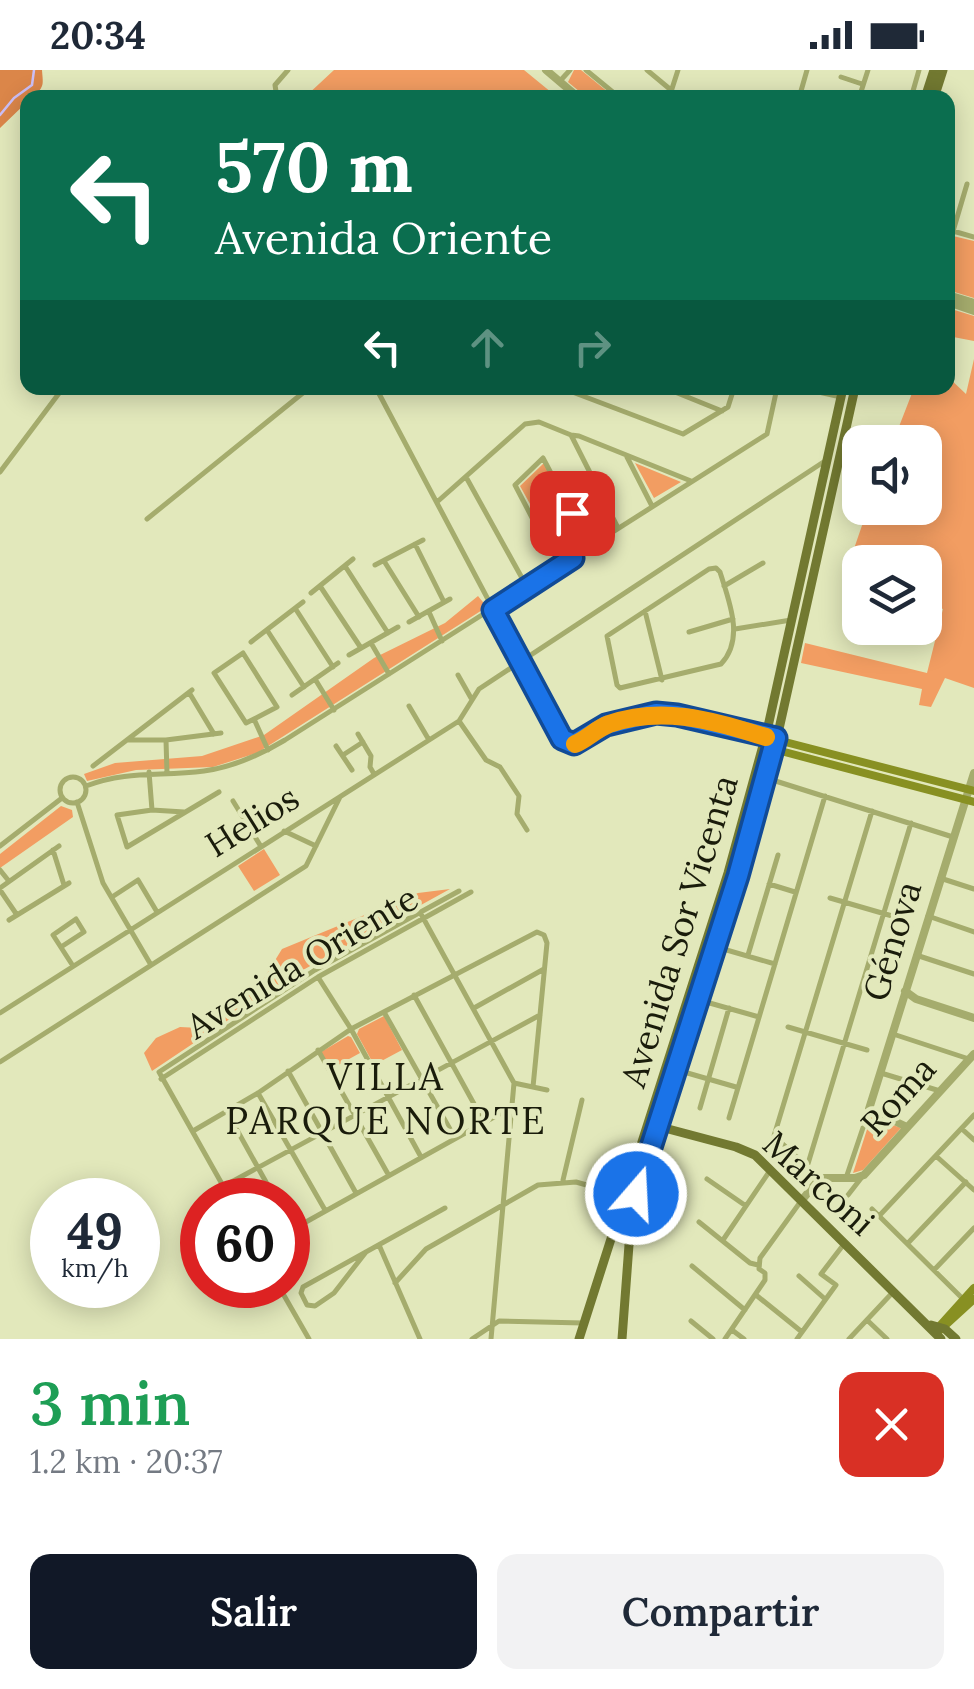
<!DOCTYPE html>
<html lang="es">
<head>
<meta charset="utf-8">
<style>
  body { margin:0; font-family:Lora,serif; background:#f2f2f3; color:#1f2937; height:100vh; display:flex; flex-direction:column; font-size:38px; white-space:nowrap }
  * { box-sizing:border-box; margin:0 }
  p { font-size:32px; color:#747a83 }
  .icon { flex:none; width:55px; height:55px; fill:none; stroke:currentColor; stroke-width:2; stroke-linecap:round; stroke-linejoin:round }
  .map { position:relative; height:1269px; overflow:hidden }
  .drawer { display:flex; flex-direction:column; background:#fff; flex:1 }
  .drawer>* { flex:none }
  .hud { position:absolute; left:20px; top:20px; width:935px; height:305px; border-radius:20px; box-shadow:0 5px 25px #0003; background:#0b6e4f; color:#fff; overflow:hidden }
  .fabs { position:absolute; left:842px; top:355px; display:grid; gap:20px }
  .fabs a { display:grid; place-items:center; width:100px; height:100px; border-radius:20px; background:#fff; box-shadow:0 5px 25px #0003; font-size:50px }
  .speed { position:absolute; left:30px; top:1108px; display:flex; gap:20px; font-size:50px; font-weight:700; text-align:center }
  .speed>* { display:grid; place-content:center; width:130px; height:130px; border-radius:50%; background:#fff; box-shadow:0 5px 25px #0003; line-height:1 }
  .speed small { font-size:25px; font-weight:400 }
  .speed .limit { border:15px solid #d22; background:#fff; color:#111 }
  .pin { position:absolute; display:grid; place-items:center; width:85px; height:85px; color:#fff; margin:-42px; border-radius:20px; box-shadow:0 5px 15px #0006 }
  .me { position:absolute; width:110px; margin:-55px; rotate:19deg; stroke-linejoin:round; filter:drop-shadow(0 0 8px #0008) }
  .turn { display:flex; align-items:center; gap:35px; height:210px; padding:0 30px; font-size:45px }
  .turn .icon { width:130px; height:130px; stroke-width:2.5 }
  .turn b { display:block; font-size:70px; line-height:85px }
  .lanes { display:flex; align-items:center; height:95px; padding:0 30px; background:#0003; justify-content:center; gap:50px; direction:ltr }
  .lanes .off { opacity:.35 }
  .round { display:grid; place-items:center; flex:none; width:105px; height:105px; border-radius:20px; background:#f2f2f3 }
  .summary { display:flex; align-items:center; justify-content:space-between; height:170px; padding:0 30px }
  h1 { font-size:60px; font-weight:600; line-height:75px; color:#1e9e55 }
  .button { display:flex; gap:20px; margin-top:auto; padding:20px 30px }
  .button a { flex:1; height:115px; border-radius:20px; background:#111827; color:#fff; font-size:40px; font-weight:600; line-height:115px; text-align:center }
  .button a+a { background:#f2f2f3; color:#1f2937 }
  .status { display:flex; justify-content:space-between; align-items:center; height:70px; padding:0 50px; background:#fff; direction:ltr }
  .status svg { height:28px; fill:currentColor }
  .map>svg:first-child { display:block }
</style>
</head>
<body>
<div class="status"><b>20:34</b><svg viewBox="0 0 49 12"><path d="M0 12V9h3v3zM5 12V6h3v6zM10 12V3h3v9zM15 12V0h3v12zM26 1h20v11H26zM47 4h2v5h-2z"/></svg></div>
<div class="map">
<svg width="974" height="1269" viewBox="0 0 974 1269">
  <rect width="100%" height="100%" fill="#e2e8bb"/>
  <path fill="#f29d62" d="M334 0H524L557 27H305Z
    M574 0H581L614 27H586L568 12Z
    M953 166 974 171V228L948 220V188Z
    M948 238 974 246V271L948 266Z
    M974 289V618L945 608 931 637 919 635 922 619 801 593 805 573 927 603 943 539 925 532V492H860V508L846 502 868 438H925V372H893L914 318H948V307L966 324Z
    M544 393 570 443 544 459 520 416Z
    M635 393 681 412 654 428Z
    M478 526 487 537 257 683 213 697 136 700 87 711 84 704 115 693 202 686 264 665 374 588 445 553Z
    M61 736 72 740 73 747 0 798V784Z
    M264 779 280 805 254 821 238 796Z
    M450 819 303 900 152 1001 144 983 156 968 180 957 200 958 258 918 282 879 418 823Z
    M384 946 402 980 374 995 357 964 359 959Z
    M348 966 351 967 360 983 331 999 321 982Z
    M871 1047 901 1058 863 1100 853 1103Z"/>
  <path fill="#db8649" d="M0 0H42C43 15 45 16 33 27L28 28 27 32 0 58Z"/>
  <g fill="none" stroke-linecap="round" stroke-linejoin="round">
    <path stroke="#cbbff7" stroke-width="2.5" d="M0 45 14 28 32 15 34 0"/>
    <path stroke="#a5ac6d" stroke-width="5" d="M586 0 620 28
      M647 0 671 20
      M841 7 862 14
      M560 11 570 0
      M277 28 275 15 288 0
      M669 28 678 0
      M799 28 807 0
      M859 28 868 0
      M911 28 919 0
      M953 161 974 167
      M948 178 967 114
      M376 318 562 669C581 681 599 657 618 652 674 637 710 652 765 667
      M572 318 575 323 683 364 728 337 734 318
      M665 318 722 341
      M801 318 841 327
      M571 365 579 366 691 411
      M627 387 652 436
      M543 388 572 443 540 463 515 415Z
      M0 402 63 318
      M466 407 527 517
      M437 432 525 354 539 352 571 365 618 458
      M147 449 309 318
      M554 456 573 488
      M415 474 444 532
      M384 491 419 547
      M375 495 423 470
      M345 496 388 563
      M716 498 720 502C729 531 745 569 721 594L620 618 617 615 607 566 709 499Z
      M320 516 361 578
      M724 516 763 493
      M311 523 353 489
      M295 538 333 597
      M645 541 662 610
      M429 542 442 571
      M409 552 450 529
      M735 559 791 550
      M267 560 304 617
      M689 562 733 549
      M251 572 303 532
      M371 573 389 604
      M349 585 398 557
      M458 605 471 628
      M315 609 334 640
      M190 624 214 664
      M292 625 338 593
      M409 636 429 670
      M254 649 246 653 214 603 243 583 277 637 254 649 268 680
      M459 651 486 690 500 697 519 726 517 744 527 760
      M358 664 371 686 370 697 374 704
      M129 670H166
      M336 676 352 700
      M343 685 363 672
      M93 696 192 620
      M149 702 152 740 117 745 127 777 219 722
      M167 703 166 670 221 663
      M60 720a13 13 0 1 1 26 0a13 13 0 1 1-26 0Z
      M766 708 953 767
      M86 716C128 700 161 707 204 701 234 697 260 685 285 670L767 364 777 318
      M233 731 260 775
      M77 732 103 813 151 895
      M152 740 184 742
      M284 761 316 776
      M0 776 62 728
      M53 780 64 815
      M0 800 8 810
      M940 808 974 819
      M769 814 795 822
      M0 818 59 776
      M0 820 17 845
      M112 827 138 810 157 842
      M830 828 906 850
      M421 844 514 1013 491 1269
      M928 846 974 862
      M9 850 69 813
      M706 874 775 894
      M61 877 84 862 76 849 53 865 73 896
      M748 885 778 785
      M916 885 974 904
      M318 907 351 959 421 1087
      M414 925 484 1052
      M699 930 759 947
      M474 938 544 899
      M384 942 455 1068
      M0 943 459 651 479 619 825 391
      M788 957 867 980
      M893 964 969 989
      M318 980 388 1104
      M0 992 306 796 340 727
      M677 1000 736 1017
      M288 1001 356 1123
      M881 1003 940 1021
      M161 1009 318 907 471 822
      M514 1013 547 1020
      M258 1023 325 1140
      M700 1038 729 938
      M227 1042 276 1130
      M729 1048 825 726
      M962 1059 974 1070
      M193 1061 258 1023 351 959 537 862 544 865 547 873 533 1017
      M936 1086 974 1120
      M807 1097 911 753
      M820 1108 774 1066 872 741
      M846 1108 869 1040
      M707 1109 746 1136
      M563 1110 582 1030
      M224 1116 540 945
      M848 1125 862 1107
      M231 1130 159 1002 315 900 459 821
      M872 1139 963 1229
      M880 1145 974 1045
      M288 1150 293 1159
      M699 1152 750 1193 758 1195
      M288 1162 512 1037
      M723 1170 769 1102
      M908 1173 966 1112
      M379 1175 420 1269
      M366 1182 334 1223 315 1236 307 1235 301 1223 303 1217 445 1138
      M692 1196 745 1240
      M934 1200 974 1158
      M799 1206 825 1229
      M395 1213 426 1179 538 1115 576 1112 629 1127V1139
      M278 1215 309 1269
      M756 1225 802 1262
      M867 1250 887 1269
      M691 1251 713 1269
      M732 1260 744 1269
      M472 1269 499 1251 583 1253
      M725 1269 765 1210V1203L759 1199 760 1188 801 1131
      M797 1269 836 1215 821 1204 844 1174
      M849 1269 894 1221"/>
    <path stroke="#a5ac6d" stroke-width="8" d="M546 0 579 28
      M948 225 974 233
      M948 232 974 241
      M905 921 916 929 974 948
      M907 1057 869 1039 974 703
      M802 1130 820 1108H855L864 1105 974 984"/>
    <path stroke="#889022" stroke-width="8" d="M766 667 974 721
      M771 675 777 680 974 732
      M937 1259 974 1218
      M939 1261 974 1229"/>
    <path stroke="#727931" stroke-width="9" d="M925 28 934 0
      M934 28 943 0
      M657 1056 736 1077 755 1085 941 1269
      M931 1255 945 1259 956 1269
      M579 1269 728 803 767 661 843 318
      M622 1269 631 1148 637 1123 738 806 777 668 855 318"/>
  </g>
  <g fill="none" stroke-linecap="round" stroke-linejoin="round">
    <g stroke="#114b97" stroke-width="25">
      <path id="route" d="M572 443 554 455 573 488 493 540 562 669 574 674 606 655 656 643 677 645 776 668 738 806 636 1124"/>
    </g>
    <use href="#route" stroke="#1a73e8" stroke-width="18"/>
    <path stroke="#f59e0b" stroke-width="18" d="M575 674C587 669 596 659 609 654 664 635 712 651 766 667"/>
  </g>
  <g text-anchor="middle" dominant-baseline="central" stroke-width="8" stroke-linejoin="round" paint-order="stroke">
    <g font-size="35" fill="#1a1c0b" stroke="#e2e8bb">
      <text transform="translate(252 751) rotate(-32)">Helios</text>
      <text transform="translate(679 861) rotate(-73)">Avenida Sor Vicenta</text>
      <text transform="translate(892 871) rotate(-73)">Génova</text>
      <text transform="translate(302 892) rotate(-31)">Avenida Oriente</text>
      <text transform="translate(898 1026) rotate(-48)">Roma</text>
      <text transform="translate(819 1113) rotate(42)">Marconi</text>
    </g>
    <g font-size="38" letter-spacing="2.5" fill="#1a1c0b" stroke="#e2e8bb">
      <text x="386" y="1006">VILLA<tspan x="386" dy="44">PARQUE NORTE</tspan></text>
    </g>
  </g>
</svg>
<div class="fabs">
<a><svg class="icon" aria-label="sound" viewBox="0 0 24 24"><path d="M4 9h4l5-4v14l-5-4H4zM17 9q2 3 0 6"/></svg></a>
<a><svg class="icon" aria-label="layers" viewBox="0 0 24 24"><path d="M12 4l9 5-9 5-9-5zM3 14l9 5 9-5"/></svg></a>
</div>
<div class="speed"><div>49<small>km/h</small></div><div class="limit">60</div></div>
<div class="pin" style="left:572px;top:443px;background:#d93025"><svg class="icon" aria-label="arrive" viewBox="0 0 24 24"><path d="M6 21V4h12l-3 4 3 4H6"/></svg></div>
<svg class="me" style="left:636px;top:1124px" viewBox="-20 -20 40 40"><circle r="17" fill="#1a73e8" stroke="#fff" stroke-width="3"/><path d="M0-11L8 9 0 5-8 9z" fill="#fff"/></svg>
<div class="hud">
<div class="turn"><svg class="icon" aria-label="left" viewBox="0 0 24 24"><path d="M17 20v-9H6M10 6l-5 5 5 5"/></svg><div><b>570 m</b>Avenida Oriente</div></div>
<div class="lanes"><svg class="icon" aria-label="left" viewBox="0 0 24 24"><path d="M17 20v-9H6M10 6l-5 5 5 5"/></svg><svg class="icon off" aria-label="ahead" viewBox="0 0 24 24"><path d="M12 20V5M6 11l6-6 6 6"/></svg><svg class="icon off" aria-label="right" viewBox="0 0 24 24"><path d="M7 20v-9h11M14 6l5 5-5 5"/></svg></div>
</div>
</div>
<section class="drawer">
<div class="summary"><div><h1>3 min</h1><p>1.2 km · 20:37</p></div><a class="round" style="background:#d93025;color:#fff"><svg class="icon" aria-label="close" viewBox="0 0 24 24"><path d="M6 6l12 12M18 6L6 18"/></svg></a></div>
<div class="button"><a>Salir</a><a>Compartir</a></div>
</section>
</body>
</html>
